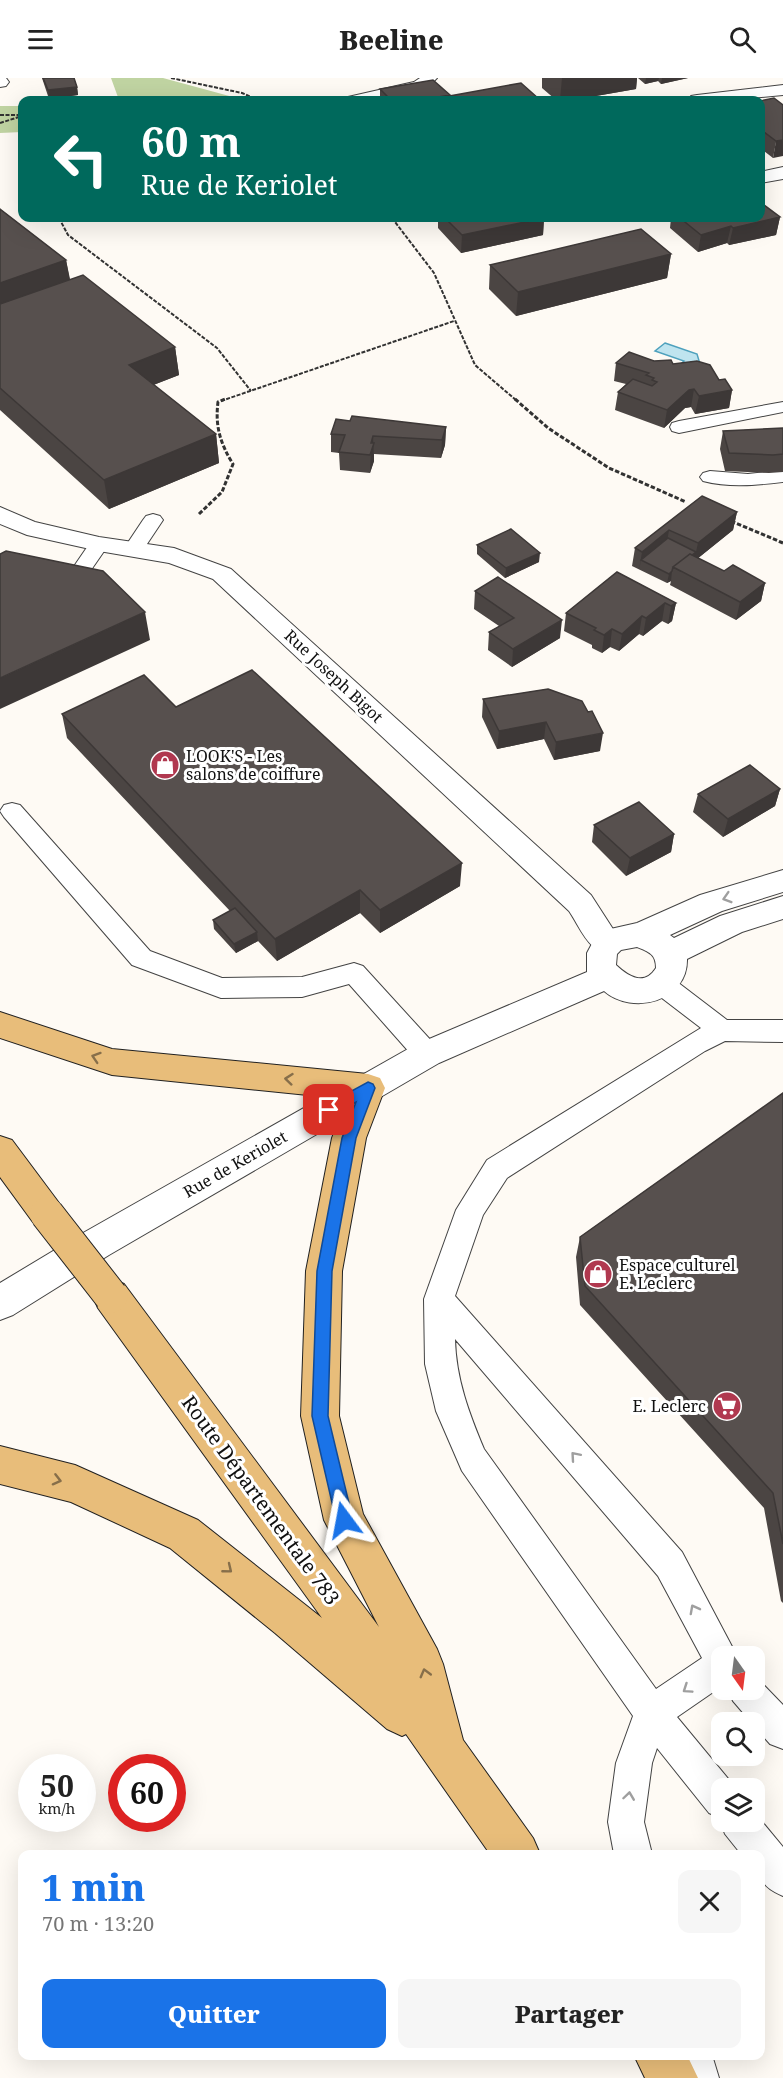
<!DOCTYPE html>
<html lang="fr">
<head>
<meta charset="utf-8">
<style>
  body { margin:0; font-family:"Noto Serif",serif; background:#f6f6f6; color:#222; height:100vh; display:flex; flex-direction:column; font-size:22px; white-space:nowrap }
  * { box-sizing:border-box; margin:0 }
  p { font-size:20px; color:#767676 }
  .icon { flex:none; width:33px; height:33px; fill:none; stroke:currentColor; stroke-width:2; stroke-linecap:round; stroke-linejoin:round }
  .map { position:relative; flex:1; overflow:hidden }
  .details { position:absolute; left:18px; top:1772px; width:747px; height:210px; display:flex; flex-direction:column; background:#fff; border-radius:12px; box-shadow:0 6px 24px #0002 }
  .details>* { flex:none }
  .guide { position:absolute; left:18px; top:18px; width:747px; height:126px; border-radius:12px; box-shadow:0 6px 24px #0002; background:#00695c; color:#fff; overflow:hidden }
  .needle { width:39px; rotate:166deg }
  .buttons { position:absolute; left:711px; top:1568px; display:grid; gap:12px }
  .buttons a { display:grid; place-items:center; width:54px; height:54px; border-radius:12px; background:#fff; box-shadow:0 6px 24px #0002; font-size:30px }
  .speed { position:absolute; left:18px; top:1676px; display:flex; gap:12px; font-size:30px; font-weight:700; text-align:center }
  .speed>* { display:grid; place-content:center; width:78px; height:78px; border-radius:50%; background:#fff; box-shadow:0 6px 24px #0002; line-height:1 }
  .speed small { font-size:15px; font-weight:400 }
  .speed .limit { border:9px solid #d22; background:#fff; color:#111 }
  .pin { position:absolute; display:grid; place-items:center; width:51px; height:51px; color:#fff; margin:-26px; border-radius:12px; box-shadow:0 3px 9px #0006 }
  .me { position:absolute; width:66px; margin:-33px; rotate:347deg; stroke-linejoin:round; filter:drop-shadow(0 0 4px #0008) }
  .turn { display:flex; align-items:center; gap:21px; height:126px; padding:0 24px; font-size:27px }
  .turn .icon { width:78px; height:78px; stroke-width:2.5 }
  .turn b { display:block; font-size:42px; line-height:51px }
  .round { display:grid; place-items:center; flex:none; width:63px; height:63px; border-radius:12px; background:#f6f6f6 }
  .summary { display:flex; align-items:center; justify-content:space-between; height:102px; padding:0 24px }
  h1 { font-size:36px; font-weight:800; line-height:45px; color:#1a73e8 }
  .action { display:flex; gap:12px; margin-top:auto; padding:12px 24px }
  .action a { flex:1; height:69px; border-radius:12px; background:#1a73e8; color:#fff; font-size:24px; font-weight:800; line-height:69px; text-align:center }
  .action a+a { background:#f6f6f6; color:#222 }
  header { display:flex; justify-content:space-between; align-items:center; height:78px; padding:0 24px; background:#fff; font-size:27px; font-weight:800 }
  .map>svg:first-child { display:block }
</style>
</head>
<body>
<header><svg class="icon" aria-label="menu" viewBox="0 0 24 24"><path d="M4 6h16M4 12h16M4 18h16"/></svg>Beeline<svg class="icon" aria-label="search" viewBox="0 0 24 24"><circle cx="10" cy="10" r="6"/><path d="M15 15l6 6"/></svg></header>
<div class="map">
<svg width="783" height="2000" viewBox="0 0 783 2000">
  <rect width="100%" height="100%" fill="#fefaf4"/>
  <path fill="#c0d4a2" d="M111 0H163L244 22H119Z
    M0 28H22V54L0 55Z"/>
  <path fill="#bfe4ef" stroke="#4ea1bd" stroke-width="1.5" d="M665 265 697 276 700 286 680 287 684 283 655 273Z"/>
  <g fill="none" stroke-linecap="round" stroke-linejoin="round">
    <g stroke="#434343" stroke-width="2">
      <path id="service" d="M420 0H437C423 17 367 24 346 22L348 19 414 4Z
        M783 324V334L679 355 672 353 670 349 672 345 679 343Z
        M783 392V404C756 407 730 410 703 403L700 399 703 395 710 393 748 396Z
        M153 436 160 438 163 442 143 472 140 476H126L123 472 143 442 146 438Z
        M99 460 106 462 109 466 82 505 75 507 68 505 65 501 68 497 92 462Z
        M12 725 20 727 150 873 222 900 302 899 354 885 363 888 436 968 440 976 436 984 427 987 418 984 349 906 302 919 221 920 132 887 4 739 0 733 4 727Z
        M663 897 672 900 727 942H783V964L725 963 705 973 507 1100 483 1137 455 1218 682 1474 737 1578H722V1608L677 1639 735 1709 722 1710V1743H754V1734L783 1769V1818C759 1808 760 1800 760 1776H741L725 1756 720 1743 721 1740 709 1735 657 1670 652 1685 644 1744 652 1776H614L608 1744 616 1685 633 1638 462 1393 436 1333 425 1286 424 1221 456 1132 487 1082 701 950 654 914 650 907 654 900ZM455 1261 658 1498 702 1580 656 1611 484 1371C469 1335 456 1301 455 1261Z
        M754 1597 783 1627V1671L770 1666 754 1648V1644H751L733 1623 728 1611H754Z
        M672 1977H712L719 2000H679Z"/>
    </g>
    <g stroke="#434343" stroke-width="2">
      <path id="minor" d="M0 0H6L9 4 6 8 0 9Z
        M783 7V17L729 22H688L691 18 697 17Z
        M783 89V101L760 105V94Z
        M0 429 35 444 99 459 174 470 231 491 591 817 622 865 618 873C591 882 582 852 569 833L213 501 169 485 99 473 27 457 0 446Z"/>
    </g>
    <g stroke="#434343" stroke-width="2">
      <path id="tertiary" d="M783 792V814L722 833 670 857 674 860 720 838 783 818V841L742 854 687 881C688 923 633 938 604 913L439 985 109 1177 13 1237 0 1242V1205L83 1155 415 967 587 894V875L595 860 606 852 637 845 700 817ZM637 869C649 874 656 876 656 890 644 909 628 898 616 887L617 876 621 872Z"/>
    </g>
    <g stroke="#212121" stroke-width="2">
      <path id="primary" d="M0 934 112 971 368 996 380 1000 385 1010 366 1060 342 1193 339 1338 363 1436 437 1571 443 1586 463 1662 533 1760 540 1776H490L406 1656 402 1658 387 1651 275 1555 170 1470 71 1424 0 1406V1368L75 1387 198 1442 322 1540 98 1230 93 1218 98 1206 111 1201 124 1206 379 1549 324 1442 301 1338 306 1193 332 1060 347 1021 112 997 0 960Z
        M0 1058 12 1062 59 1125 65 1136 59 1147 47 1151 35 1147 0 1099Z
        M634 1977H687L698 2000H645Z"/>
    </g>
    <path stroke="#323232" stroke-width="2" stroke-dasharray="4 1.5" stroke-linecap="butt" d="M171 0 242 15 258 22
      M0 37H22
      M0 45 22 38
      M59 140 68 157 217 270 251 313
      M392 140 434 195 475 287 517 323
      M221 323 454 243"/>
    <path stroke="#323232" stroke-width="3" stroke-dasharray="4.5 2" stroke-linecap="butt" d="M515 321 548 350 609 390 686 424
      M199 436 222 414 233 386C220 365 215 348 218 324L225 321
      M731 443 783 465"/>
    <use href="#service" fill="#fff" fill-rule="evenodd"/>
    <use href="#minor" fill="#fff" fill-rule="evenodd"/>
    <use href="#tertiary" fill="#fff" fill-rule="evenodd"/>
    <use href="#primary" fill="#e8bd7a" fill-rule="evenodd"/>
    <g stroke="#212121" stroke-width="35" stroke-linecap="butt">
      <path id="primary-bridge" d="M47 1136 111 1218"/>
    </g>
    <use href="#primary-bridge" stroke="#e8bd7a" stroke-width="33"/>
  </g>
  <path fill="#4b4543" d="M42 0H74L77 9 78 17 49 21Z
    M542 0H637L636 11 573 22H556L542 10Z
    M638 0H688L661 6 658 3 645 6Z
    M380 11 450 18 539 21 538 22H380Z
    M760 23 783 27 773 80 760 70Z
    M0 131 66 182 70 201 175 269 179 297 153 307 216 356 219 385 109 431 0 332Z
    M780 139 776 157 729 167 727 165 698 174 670 150 671 140Z
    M438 140H544L543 157 461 175 438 150Z
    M671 176 667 200 516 238 489 211 490 187Z
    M654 283 673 286 719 302 732 312 729 330 695 336 691 329 685 330 664 350 615 332 618 314 626 306 614 303 616 285Z
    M350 343 446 349 445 367 441 380 374 376V383L370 395 340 392 339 375 331 374V356Z
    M783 350V394L769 395 725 393 720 371 723 353Z
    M702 418 737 434 733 452 698 480 724 493 765 505 761 523 736 542 670 507 671 503 667 505 632 488 635 470Z
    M477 467 539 484 505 500 477 476Z
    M617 494 676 525 672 543 668 546 662 543 643 558 639 556 619 573 610 569 602 575 592 570V567L564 553 566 535Z
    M475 513 560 560 512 589 488 572 489 554 499 548 474 531Z
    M548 611 600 673 554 682 544 661 497 671 482 639 483 621Z
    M176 629 460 808 380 855 360 835 277 883 258 863 236 875 214 851 213 842 230 833 67 660 62 636Z
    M780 711 775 728 723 759 693 734 698 716Z
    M594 747 674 756 671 774 626 798 592 764Z
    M783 1015V1525L781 1523 764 1430 580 1227 576 1179 580 1159Z"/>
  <path fill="#3d3837" d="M562 0H637L636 11 573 22H560Z
    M646 0H659L658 3 645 6Z
    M662 0H688L661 6Z
    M77 9 78 17 49 21 48 12Z
    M450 17V22H421Z
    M783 62V78L773 80 776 63Z
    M780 139 776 157 729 167 733 150Z
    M544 140 543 157 461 175 462 157Z
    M731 148 727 165 698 174 701 157Z
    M671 176 667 200 516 238 518 214Z
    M66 182 71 209 0 235V205Z
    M175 269 179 297 133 315 129 287Z
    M694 311 691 329 685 330 664 350 667 332 689 312Z
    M732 312 729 330 695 336 699 318Z
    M446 349 445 367 441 380 442 362Z
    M216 356 219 385 109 431 104 402Z
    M373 358 374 383 370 395 371 365Z
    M737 434 733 452 681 494 675 491 696 474 698 465Z
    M669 452 666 470 641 482 639 492 642 474Z
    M540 475 539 484 505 500 506 490Z
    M672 493 671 503 667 505 669 496Z
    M765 505 761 523 736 542 740 524Z
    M665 525 662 543 643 558 646 540Z
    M676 525 672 543 668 546 671 528Z
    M145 534 150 562 0 631V600Z
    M642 538 639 556 619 573 622 556Z
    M562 542 560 560 512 589 513 571Z
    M612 551 610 569 602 575 604 557Z
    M546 644 544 661 497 671 499 653Z
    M603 655 600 673 554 682 556 664Z
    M780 711 775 728 723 759 728 741Z
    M674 756 671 774 626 798 630 780Z
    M462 785 460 808 380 855V832Z
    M360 812V835L277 883 275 861Z
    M257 854 258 863 236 875 234 866Z"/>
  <path fill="#57504e" stroke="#3d3837" stroke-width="1.5" d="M43 0H74L77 9 48 12Z
    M433 2 450 17 421 22H391L380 11Z
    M521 5 539 21 534 22H535H450V18Z
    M774 20 783 27V62L776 63 760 51V23Z
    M760 124 780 139 733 150 731 148 701 157 680 140H760Z
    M0 131 66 182 0 205Z
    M445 140H544L462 157Z
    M641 151 671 176 518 214 490 187Z
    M83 197 175 269 129 287 216 356 104 402 0 310V226Z
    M629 274 654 283 671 282 673 286 697 283 710 287 719 302 725 301 732 312 699 318 694 311 689 312 667 332 618 314 633 301 652 308 657 304 652 302 654 300 646 297 649 295 616 285Z
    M352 338 446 349 442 362 373 358 371 365H374L370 377 339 374 345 357 331 356 336 341 350 343Z
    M783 350V376L773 377 729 375 723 353Z
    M702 418 737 434 698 465 669 452 642 474 635 470Z
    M511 451 540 475 506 490 477 467Z
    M668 460 696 474 692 477 690 476 673 489 672 493 669 496 641 482Z
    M6 473 103 493 145 534 0 600V476Z
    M690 476 724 493 733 487 765 505 740 524 673 489Z
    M617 494 676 525 671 528 665 525 646 540 642 538 622 556 612 551 604 557 594 552 596 550 566 535Z
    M498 499 562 542 513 571 489 554 514 540 475 513Z
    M252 592 462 785 380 832 360 812 275 861 62 636 144 597 176 629Z
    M548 611 582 623 588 634 592 633 603 655 556 664 546 644 499 653 483 621Z
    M750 687 780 711 728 741 698 716Z
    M639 724 674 756 630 780 594 747Z
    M235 830 257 854 234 866 213 842Z
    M783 1015V1466L773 1415 585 1208 580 1159Z"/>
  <defs><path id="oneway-chevron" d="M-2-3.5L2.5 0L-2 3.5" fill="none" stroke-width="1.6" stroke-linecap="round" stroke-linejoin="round" transform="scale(1.5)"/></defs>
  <g stroke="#9f9f9f">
    <use href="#oneway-chevron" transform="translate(727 820) rotate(163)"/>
    <use href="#oneway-chevron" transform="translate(575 1378) rotate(-131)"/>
    <use href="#oneway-chevron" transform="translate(694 1531) rotate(-118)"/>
    <use href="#oneway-chevron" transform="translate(687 1611) rotate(146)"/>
    <use href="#oneway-chevron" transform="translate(629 1718) rotate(-82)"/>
  </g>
  <g stroke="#876f4a">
    <use href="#oneway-chevron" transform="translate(96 979) rotate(-162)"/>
    <use href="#oneway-chevron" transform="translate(289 1001) rotate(-174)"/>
    <use href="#oneway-chevron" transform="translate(57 1402) rotate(14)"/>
    <use href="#oneway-chevron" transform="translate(228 1491) rotate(39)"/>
    <use href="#oneway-chevron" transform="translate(425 1595) rotate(-105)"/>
  </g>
  <path fill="#1a73e8" stroke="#114b97" stroke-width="1.5" d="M368 1004 373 1006 375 1010 356 1060 332 1193 328 1338 353 1442 350 1448 344 1451 339 1448 336 1442 312 1338 317 1193 342 1060 356 1024 329 1038 324 1036 322 1032 324 1028Z"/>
  <defs>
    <g id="shop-disc" transform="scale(1.5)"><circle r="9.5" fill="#b0384f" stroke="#fff"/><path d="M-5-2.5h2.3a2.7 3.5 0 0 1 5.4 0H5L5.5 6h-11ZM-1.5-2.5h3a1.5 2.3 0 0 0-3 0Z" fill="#fff"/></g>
    <g id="supermarket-disc" transform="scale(1.5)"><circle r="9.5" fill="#b0384f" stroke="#fff"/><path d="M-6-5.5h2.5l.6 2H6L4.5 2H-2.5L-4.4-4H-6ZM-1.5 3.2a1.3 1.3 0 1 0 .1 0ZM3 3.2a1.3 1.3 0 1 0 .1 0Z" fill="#fff"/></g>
  </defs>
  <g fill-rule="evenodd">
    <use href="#shop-disc" x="165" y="687"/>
    <use href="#shop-disc" x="598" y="1196"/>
    <use href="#supermarket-disc" x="727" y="1328"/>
  </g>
  <g text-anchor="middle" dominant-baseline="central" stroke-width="6" stroke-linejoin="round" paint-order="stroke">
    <g font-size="16" fill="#101010" stroke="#fff">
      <text transform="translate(334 598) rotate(43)">Rue Joseph Bigot</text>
      <text transform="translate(235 1086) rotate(-30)">Rue de Keriolet</text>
    </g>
    <g font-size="16" fill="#101010" stroke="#fff" text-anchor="start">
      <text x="186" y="678">LOOK'S - Les<tspan x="186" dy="18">salons de coiffure</tspan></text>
      <text x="619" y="1187">Espace culturel<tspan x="619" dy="18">E. Leclerc</tspan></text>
      <text x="706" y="1328" text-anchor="end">E. Leclerc</text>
    </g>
    <g font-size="20" fill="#101010" stroke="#fff">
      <text transform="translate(261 1422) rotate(54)">Route Départementale 783</text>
    </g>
  </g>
</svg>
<div class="buttons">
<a><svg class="needle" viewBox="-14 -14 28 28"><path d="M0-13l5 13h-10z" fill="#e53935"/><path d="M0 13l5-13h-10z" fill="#767676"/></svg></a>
<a><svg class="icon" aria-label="search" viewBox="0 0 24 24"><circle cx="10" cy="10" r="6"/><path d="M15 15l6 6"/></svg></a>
<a><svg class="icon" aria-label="layers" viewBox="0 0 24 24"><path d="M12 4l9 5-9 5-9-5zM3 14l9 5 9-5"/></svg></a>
</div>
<div class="speed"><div>50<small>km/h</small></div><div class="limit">60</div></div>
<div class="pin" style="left:329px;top:1032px;background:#d93025"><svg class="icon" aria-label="arrive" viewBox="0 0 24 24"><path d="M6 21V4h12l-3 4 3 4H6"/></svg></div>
<svg class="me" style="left:344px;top:1442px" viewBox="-20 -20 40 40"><path d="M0-17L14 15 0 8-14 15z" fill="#1a73e8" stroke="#fff" stroke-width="4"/></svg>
<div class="guide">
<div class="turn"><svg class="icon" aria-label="left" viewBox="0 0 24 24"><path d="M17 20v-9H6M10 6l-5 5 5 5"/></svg><div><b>60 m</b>Rue de Keriolet</div></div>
</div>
<section class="details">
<div class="summary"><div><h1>1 min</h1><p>70 m · 13:20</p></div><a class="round"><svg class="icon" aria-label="close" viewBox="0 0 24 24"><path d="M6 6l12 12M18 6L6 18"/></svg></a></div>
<div class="action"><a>Quitter</a><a>Partager</a></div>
</section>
</div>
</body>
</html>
